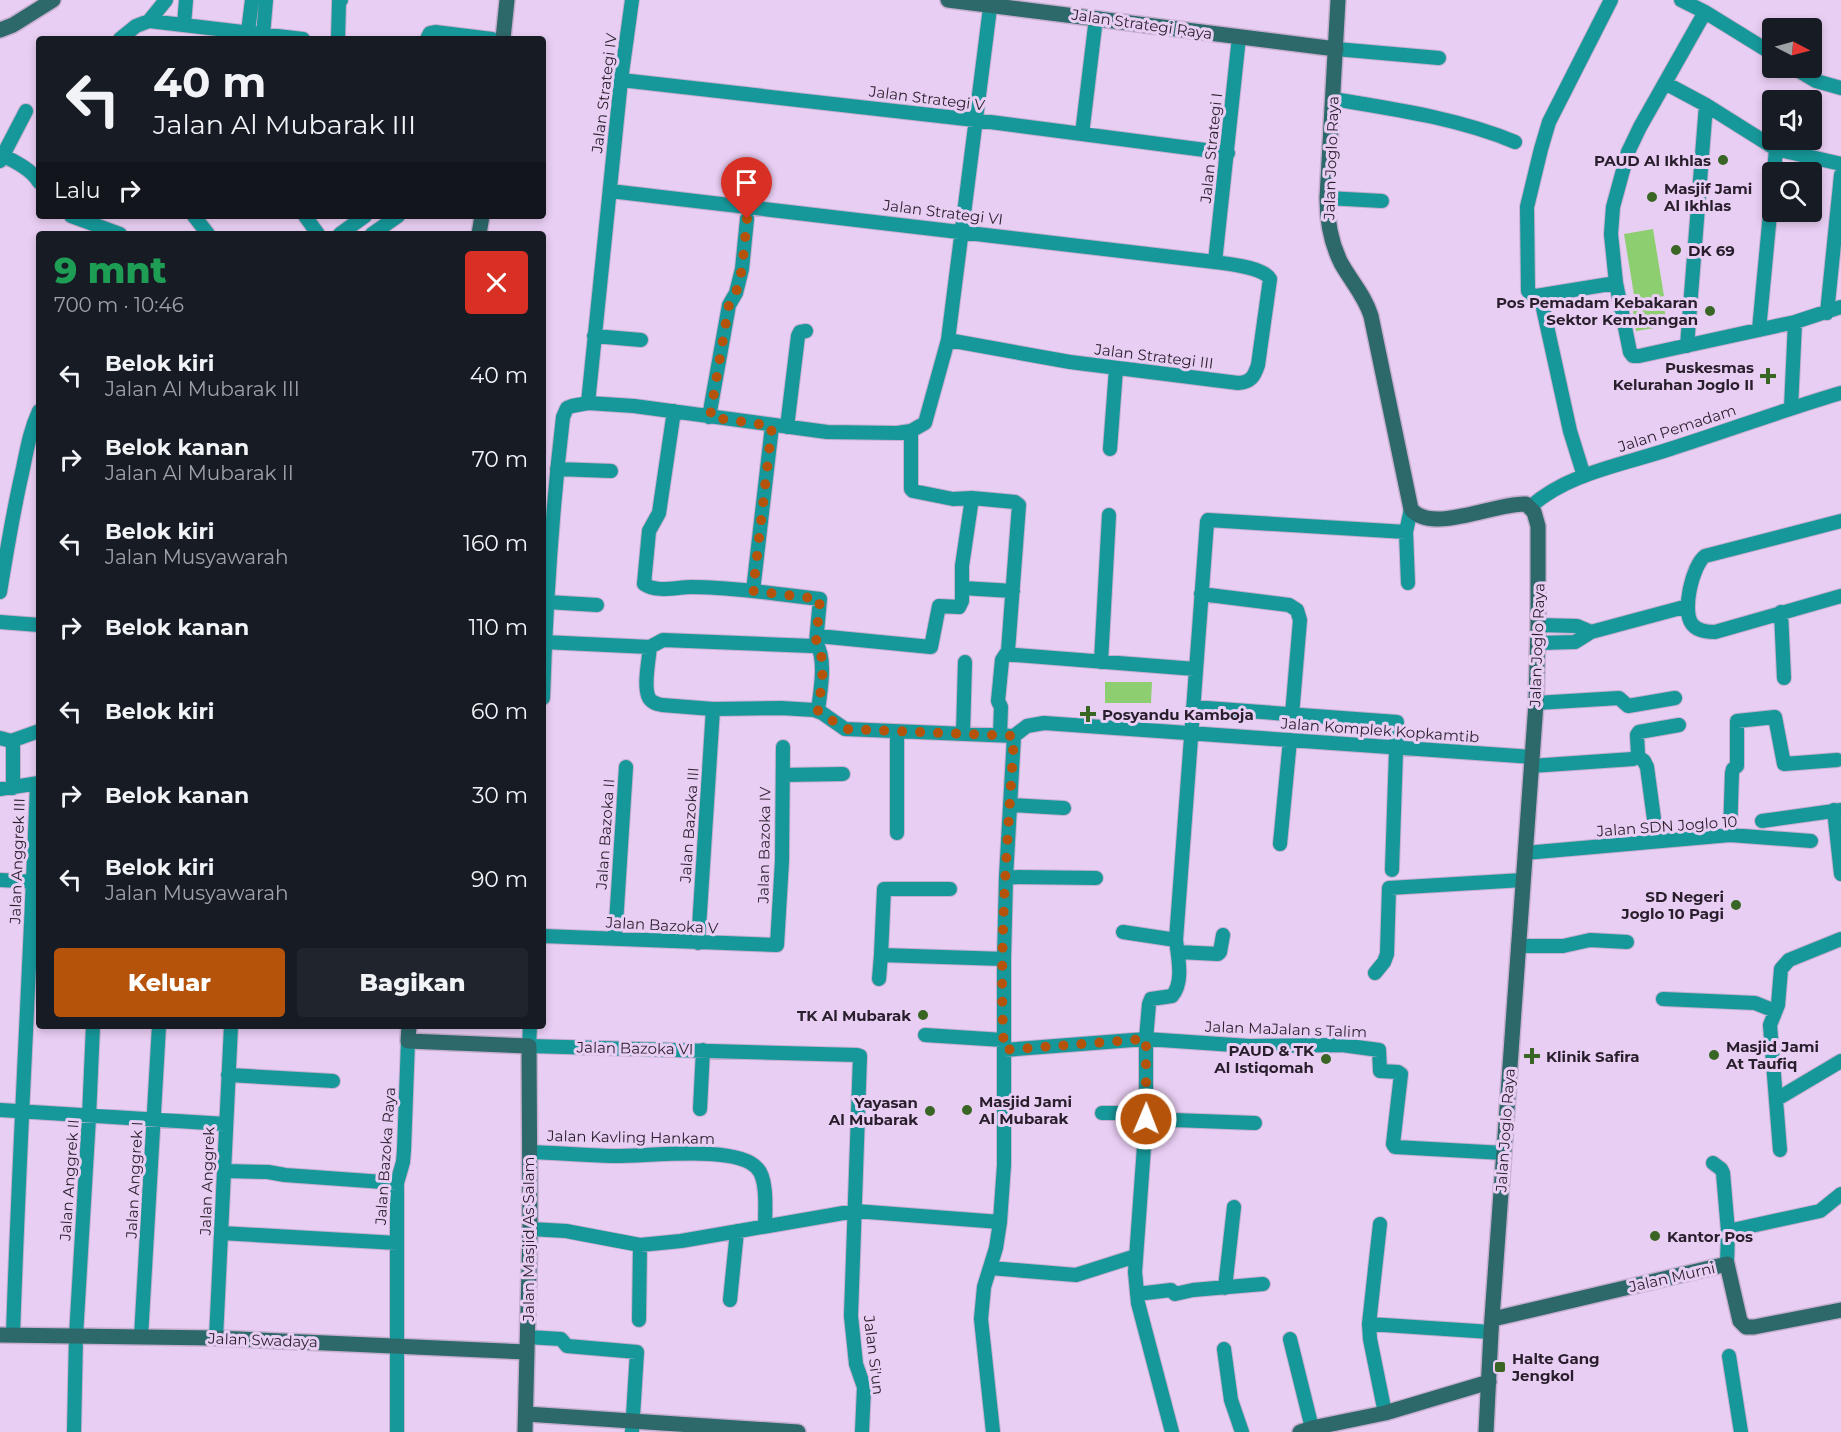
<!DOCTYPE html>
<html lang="id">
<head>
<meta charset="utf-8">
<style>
  body { margin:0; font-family:Montserrat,sans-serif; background:#20242c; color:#f1f3f6; height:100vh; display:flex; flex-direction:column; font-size:22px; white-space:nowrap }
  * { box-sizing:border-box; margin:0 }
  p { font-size:20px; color:#9ea1a6 }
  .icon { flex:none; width:33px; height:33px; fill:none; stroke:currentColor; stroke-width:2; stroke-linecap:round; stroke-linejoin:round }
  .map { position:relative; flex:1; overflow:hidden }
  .sheet { position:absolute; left:36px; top:231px; width:510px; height:798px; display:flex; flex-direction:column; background:#171b24; border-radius:6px; box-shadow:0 3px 9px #0003 }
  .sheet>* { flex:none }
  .banner { position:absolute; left:36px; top:36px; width:510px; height:183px; border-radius:6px; box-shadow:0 3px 9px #0003; background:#171b24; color:#f1f3f6; overflow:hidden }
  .needle { width:39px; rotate:96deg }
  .controls { position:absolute; left:1762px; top:18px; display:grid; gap:12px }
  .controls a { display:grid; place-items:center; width:60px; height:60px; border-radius:6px; background:#171b24; box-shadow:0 3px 9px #0003; font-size:30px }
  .pin { position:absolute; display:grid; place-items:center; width:51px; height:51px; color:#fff; margin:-62px -26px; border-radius:50% 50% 50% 0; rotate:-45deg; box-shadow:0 0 6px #0007 }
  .pin .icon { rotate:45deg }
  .me { position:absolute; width:66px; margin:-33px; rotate:1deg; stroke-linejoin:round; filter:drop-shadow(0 0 4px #0008) }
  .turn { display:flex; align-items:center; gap:21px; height:126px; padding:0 18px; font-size:27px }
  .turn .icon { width:78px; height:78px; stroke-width:2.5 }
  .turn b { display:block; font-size:42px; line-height:51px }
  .then { display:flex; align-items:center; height:57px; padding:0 18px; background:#0003; gap:12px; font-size:22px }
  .round { display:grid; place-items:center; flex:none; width:63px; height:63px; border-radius:6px; background:#20242c }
  .summary { display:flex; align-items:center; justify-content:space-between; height:102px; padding:0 18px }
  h1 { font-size:36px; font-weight:800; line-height:45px; color:#1e9e55 }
  .primary-button { display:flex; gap:12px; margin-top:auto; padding:12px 18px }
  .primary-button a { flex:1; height:69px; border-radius:6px; background:#b45309; color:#fff; font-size:24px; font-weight:800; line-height:69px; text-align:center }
  .primary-button a+a { background:#20242c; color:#f1f3f6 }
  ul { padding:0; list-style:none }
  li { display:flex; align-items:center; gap:18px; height:84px; padding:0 18px }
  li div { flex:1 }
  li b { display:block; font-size:22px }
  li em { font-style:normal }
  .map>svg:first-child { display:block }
</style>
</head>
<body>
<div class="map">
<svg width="1841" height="1432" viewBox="0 0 1841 1432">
  <rect width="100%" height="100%" fill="#e9cef3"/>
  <path fill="#8dce71" d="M1653 229 1664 296 1635 301 1624 234Z
    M1664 306 1667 326 1636 331 1633 311Z
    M1105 682H1152L1151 703H1105Z"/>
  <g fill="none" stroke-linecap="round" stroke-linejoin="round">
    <g stroke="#c6aecf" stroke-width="16">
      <path id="street" d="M1611 0 1549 122 1541 149 1527 207 1528 291 1532 295 1536 296 1616 283
        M1681 0 1705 12 1773 54
        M1705 12 1640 127 1628 152 1613 207 1611 234 1616 283 1630 352 1633 356H1639L1795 322 1841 307
        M149 21 166 0
        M184 25 186 0
        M120 39 136 26 149 21 303 39
        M250 39 248 32 252 0
        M261 39 263 35 266 0
        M338 39 339 2 341 0
        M427 39 430 33 435 32 492 39
        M1336 49 1439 58
        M1794 68 1816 81 1841 88
        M621 80 975 120 1228 153
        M1665 83 1706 105 1776 149 1841 164
        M1333 99C1393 109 1458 118 1515 142
        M1082 134 1096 18
        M0 154C14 161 31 169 39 182
        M0 161 26 111
        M1774 172 1776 149
        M610 191 1215 262C1228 264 1263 267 1270 279L1258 365C1254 377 1251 382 1238 383L1070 362 948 340
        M1327 198 1382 201
        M71 216 120 234
        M194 216 208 234
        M305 216 318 234
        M340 234 365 216
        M372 234 398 216
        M1215 262 1239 37
        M1543 308 1570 431 1584 476
        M1827 313 1841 175
        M1759 330 1773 182
        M594 336 641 340
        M1687 346 1706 105
        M588 403 621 80 632 0
        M1791 408 1795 322
        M674 411 659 513 649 531 644 584C657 593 677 587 691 587 712 587 733 589 753 591
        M709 417 729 305 736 293 742 269 747 219
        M787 427 798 336 800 332 806 331
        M911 431V489L913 491 953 499 972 498 1015 502 1019 505 1008 651 1002 660 998 701 1001 707 1000 735
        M1110 449 1116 369
        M557 469 611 471
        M1530 507C1568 473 1622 465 1670 449 1727 431 1783 410 1841 393
        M1841 521 1705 556C1692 566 1682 611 1692 624 1697 631 1707 632 1715 632L1841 596
        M1408 583 1406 532 1411 509
        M962 588 1013 591
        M0 592C6 555 12 519 20 482 26 457 28 435 39 411
        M1201 594 1289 605 1297 610 1300 620 1292 715
        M547 602 597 605
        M1781 612 1784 678
        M0 622 39 625
        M1538 625 1577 626 1591 632
        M818 636 931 647 939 606 959 607 962 601V566L972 498
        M543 642 650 647 663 640 812 646 816 643 820 599 753 591 772 426
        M816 643C827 659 820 692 818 711
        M1538 643 1575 642 1591 632 1688 606
        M650 647C649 659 643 687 649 698 652 703 657 704 662 705L713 709 781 708 814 710 822 713 845 729 1014 736 1027 726 1044 723 1532 757
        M1008 651 1011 655H1015L1195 669
        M1101 662 1109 515
        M543 698C546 604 552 511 563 417L567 408 572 406 588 403 634 406 827 432 897 433 911 431 925 423 948 340 991 0
        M1536 703 1619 698 1628 706 1675 698
        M1193 707 1397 722 1392 870
        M897 732V833
        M963 734 965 662
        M0 738 11 741 13 743V788
        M11 741 39 731
        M1637 756 1644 761 1647 767 1654 819
        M1531 766 1633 759 1638 754 1637 735 1639 732 1679 725
        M783 775 843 774
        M0 789 39 783
        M1010 805 1064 808
        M1834 810 1841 874
        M1762 821 1841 810
        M1730 835 1732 773 1733 769 1737 766V721L1775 717 1784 764 1837 760
        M1280 844 1290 740
        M1525 853 1730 835 1811 841
        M1006 877 1096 878
        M0 880 39 882
        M950 889H884L881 955 1004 959
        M1123 932 1176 940
        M543 936 777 945 782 861 783 747
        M615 939 626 767
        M698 943 713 709
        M1518 946H1563L1590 940 1627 942
        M1178 952 1218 954 1220 952 1223 935
        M1375 973 1384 962 1387 954 1389 888 1523 880
        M879 979 881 955
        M1663 999 1755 1003 1775 1011
        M530 1026 529 1046 857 1055 860 1056 851 1316 856 1364 864 1387 862 1432
        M925 1035 1003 1040
        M1004 1050 1146 1039 1249 1046 1342 1045 1379 1050 1380 1071 1398 1072 1401 1074 1393 1144 1395 1147 1504 1153
        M228 1075 333 1081
        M1777 1099 1841 1061
        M700 1109 703 1050
        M0 1110 225 1124
        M1102 1113H1118L1146 1119 1255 1123
        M1780 1150 1770 1025 1778 1005 1781 969 1789 960 1841 939
        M529 1152C557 1153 584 1155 612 1156 645 1157 736 1144 757 1168 768 1179 765 1211 765 1226
        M1713 1163 1721 1169 1723 1173 1728 1231 1727 1264
        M224 1171 268 1172 285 1175 397 1183
        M1380 1224 1369 1324 1370 1339 1385 1413
        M530 1229 566 1231 640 1245 681 1241 855 1211 1000 1222
        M1728 1231 1820 1211 1841 1194
        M221 1233 397 1243
        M990 1268 1076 1275 1136 1256
        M1225 1288 1234 1207
        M1137 1294 1171 1290 1175 1294 1193 1290 1263 1284
        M730 1300 737 1231
        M639 1320 640 1245
        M1369 1324 1491 1332
        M13 1335C19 1151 30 968 37 784
        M141 1337 159 1026
        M527 1337 561 1339 567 1346 637 1352 632 1432
        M216 1338 231 1026
        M1290 1339 1312 1428
        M1224 1349 1231 1400 1242 1432
        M1729 1356 1741 1432
        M74 1432 76 1336 89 1117 93 1026
        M397 1432V1183L403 1162 404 1150 408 1041
        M993 1432 981 1319 984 1287 996 1248 1000 1222 1004 1165V959L1006 877 1014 736
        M1172 1432 1138 1303 1135 1272 1146 1119V1039L1149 1004 1151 999 1172 996C1184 983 1178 957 1176 940L1207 522 1208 520 1406 532"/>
    </g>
    <g stroke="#c6aecf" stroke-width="18">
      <path id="secondary" d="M948 0 1336 49
        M1338 0 1327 198C1327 221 1331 243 1341 263 1351 281 1365 296 1371 316L1411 509C1432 535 1497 502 1526 504L1534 512 1538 526V625L1536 703 1491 1332 1486 1432
        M0 30 13 25 53 0
        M503 39 507 0
        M479 234 482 216
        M409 1026 408 1041 529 1046 530 1229 525 1432
        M1493 1319 1727 1264 1740 1321 1746 1327H1754L1841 1310
        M0 1335 216 1338 527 1352
        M526 1414 798 1432
        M1300 1432 1312 1428 1385 1413 1489 1382"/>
    </g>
    <use href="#street" stroke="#16989a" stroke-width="14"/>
    <use href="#secondary" stroke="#2d686a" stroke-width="15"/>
  </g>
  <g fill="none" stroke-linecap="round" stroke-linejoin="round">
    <path stroke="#b45309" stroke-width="10" stroke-dasharray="0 18" d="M747 219 742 269 736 293 729 304 710 417 772 426 753 591 820 599 816 643C828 661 820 691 818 711L845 729 1014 736C1008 840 998 946 1004 1050L1146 1039V1119"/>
  </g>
  <g fill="#396625" stroke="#e9cef3" stroke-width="2">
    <circle cx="1723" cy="160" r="6"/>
    <circle cx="1652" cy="197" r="6"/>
    <circle cx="1676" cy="250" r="6"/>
    <circle cx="1710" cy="311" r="6"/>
    <path d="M1765 367h6v6h6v6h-6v6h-6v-6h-6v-6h6z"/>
    <path d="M1085 705h6v6h6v6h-6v6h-6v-6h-6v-6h6z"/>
    <circle cx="1736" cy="905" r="6"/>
    <circle cx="923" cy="1015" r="6"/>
    <circle cx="1714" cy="1055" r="6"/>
    <path d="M1529 1047h6v6h6v6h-6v6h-6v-6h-6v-6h6z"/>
    <circle cx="1326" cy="1059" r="6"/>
    <circle cx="967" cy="1110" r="6"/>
    <circle cx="930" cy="1111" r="6"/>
    <circle cx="1655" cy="1236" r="6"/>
    <rect x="1494" y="1361" width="12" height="12" rx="3"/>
  </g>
  <g text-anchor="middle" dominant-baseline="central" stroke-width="6" stroke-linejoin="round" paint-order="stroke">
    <g font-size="15" fill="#281e2c" stroke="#e9cef3">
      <text transform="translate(1142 24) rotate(8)">Jalan Strategi Raya</text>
      <text transform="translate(604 93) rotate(-83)">Jalan Strategi IV</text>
      <text transform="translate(927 98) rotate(7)">Jalan Strategi V</text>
      <text transform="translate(1211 148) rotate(-84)">Jalan Strategi I</text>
      <text transform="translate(1331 158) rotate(-88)">Jalan Joglo Raya</text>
      <text transform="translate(943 212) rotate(7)">Jalan Strategi VI</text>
      <text transform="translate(1154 356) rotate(7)">Jalan Strategi III</text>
      <text transform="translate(1677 428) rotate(-18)">Jalan Pemadam</text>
      <text transform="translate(1537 645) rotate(-88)">Jalan Joglo Raya</text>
      <text transform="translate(1380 730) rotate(4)">Jalan Komplek Kopkamtib</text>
      <text transform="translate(689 825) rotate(-86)">Jalan Bazoka III</text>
      <text transform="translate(1667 826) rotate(-4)">Jalan SDN Joglo 10</text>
      <text transform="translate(605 834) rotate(-86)">Jalan Bazoka II</text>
      <text transform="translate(764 845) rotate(-89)">Jalan Bazoka IV</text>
      <text transform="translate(17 861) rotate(-88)">Jalan Anggrek III</text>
      <text transform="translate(662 925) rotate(3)">Jalan Bazoka V</text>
      <text transform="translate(1286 1029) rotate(2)">Jalan MaJalan s Talim</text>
      <text transform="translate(635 1048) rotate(1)">Jalan Bazoka VI</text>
      <text transform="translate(1505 1130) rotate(-86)">Jalan Joglo Raya</text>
      <text transform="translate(631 1137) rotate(1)">Jalan Kavling Hankam</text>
      <text transform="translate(385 1156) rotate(-86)">Jalan Bazoka Raya</text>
      <text transform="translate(69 1180) rotate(-86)">Jalan Anggrek II</text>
      <text transform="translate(134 1180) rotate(-87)">Jalan Anggrek I</text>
      <text transform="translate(207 1181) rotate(-88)">Jalan Anggrek</text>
      <text transform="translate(528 1239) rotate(-90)">Jalan Masjid As Salam</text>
      <text transform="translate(1672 1277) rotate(-13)">Jalan Murni</text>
      <text transform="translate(263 1340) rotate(2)">Jalan Swadaya</text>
      <text transform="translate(874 1355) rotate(83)">Jalan Si'un</text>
    </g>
    <g font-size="15" font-weight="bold" fill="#281e2c" stroke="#e9cef3" text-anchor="start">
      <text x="1711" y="160" text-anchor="end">PAUD Al Ikhlas</text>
      <text x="1664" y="188">Masjif Jami<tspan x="1664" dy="17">Al Ikhlas</tspan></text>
      <text x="1688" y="250">DK 69</text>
      <text x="1698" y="302" text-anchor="end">Pos Pemadam Kebakaran<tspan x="1698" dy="17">Sektor Kembangan</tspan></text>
      <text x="1754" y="367" text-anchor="end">Puskesmas<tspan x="1754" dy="17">Kelurahan Joglo II</tspan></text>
      <text x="1102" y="714">Posyandu Kamboja</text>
      <text x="1724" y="896" text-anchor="end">SD Negeri<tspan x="1724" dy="17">Joglo 10 Pagi</tspan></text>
      <text x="911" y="1015" text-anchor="end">TK Al Mubarak</text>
      <text x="1726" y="1046">Masjid Jami<tspan x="1726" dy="17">At Taufiq</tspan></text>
      <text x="1314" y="1050" text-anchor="end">PAUD &amp; TK<tspan x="1314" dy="17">Al Istiqomah</tspan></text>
      <text x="1546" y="1056">Klinik Safira</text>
      <text x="979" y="1101">Masjid Jami<tspan x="979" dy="17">Al Mubarak</tspan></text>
      <text x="918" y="1102" text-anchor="end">Yayasan<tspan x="918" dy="17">Al Mubarak</tspan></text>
      <text x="1667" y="1236">Kantor Pos</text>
      <text x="1512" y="1358">Halte Gang<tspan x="1512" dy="17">Jengkol</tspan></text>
    </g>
  </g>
</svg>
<div class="controls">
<a><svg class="needle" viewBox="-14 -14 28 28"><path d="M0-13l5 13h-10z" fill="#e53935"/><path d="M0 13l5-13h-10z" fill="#9ea1a6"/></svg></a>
<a><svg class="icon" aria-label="sound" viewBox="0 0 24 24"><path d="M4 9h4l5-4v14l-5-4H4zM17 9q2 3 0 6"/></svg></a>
<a><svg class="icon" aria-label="search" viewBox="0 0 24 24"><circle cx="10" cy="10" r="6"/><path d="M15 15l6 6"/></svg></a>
</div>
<div class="pin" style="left:747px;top:219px;background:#d93025"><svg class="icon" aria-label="arrive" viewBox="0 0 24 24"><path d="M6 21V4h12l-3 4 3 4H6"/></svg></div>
<svg class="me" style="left:1146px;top:1119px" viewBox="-20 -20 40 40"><circle r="17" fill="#b45309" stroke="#fff" stroke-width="3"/><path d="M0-11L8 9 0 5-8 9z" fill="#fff"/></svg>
<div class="banner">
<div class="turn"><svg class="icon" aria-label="left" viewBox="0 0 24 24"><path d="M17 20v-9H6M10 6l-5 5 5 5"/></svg><div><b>40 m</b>Jalan Al Mubarak III</div></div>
<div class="then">Lalu<svg class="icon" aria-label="right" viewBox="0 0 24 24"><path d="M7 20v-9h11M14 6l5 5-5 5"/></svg></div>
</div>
<section class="sheet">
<div class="summary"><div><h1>9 mnt</h1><p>700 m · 10:46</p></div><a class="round" style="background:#d93025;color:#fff"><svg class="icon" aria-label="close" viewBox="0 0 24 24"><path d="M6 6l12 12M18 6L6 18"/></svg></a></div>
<ul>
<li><svg class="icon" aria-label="left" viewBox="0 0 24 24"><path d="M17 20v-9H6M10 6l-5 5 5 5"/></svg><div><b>Belok kiri</b><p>Jalan Al Mubarak III</p></div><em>40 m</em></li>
<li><svg class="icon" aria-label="right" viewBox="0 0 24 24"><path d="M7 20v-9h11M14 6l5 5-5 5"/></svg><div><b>Belok kanan</b><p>Jalan Al Mubarak II</p></div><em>70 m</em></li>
<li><svg class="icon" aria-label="left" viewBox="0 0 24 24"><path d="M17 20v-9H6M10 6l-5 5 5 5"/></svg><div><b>Belok kiri</b><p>Jalan Musyawarah</p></div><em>160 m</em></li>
<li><svg class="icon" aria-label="right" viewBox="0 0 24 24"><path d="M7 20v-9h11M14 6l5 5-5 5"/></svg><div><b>Belok kanan</b></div><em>110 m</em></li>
<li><svg class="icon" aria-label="left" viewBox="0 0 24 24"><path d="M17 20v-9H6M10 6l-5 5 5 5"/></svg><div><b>Belok kiri</b></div><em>60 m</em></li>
<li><svg class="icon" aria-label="right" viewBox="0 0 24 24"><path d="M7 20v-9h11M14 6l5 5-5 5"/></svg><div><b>Belok kanan</b></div><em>30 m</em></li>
<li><svg class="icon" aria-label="left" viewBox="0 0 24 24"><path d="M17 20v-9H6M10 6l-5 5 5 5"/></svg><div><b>Belok kiri</b><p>Jalan Musyawarah</p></div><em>90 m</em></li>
</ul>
<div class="primary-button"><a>Keluar</a><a>Bagikan</a></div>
</section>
</div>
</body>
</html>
